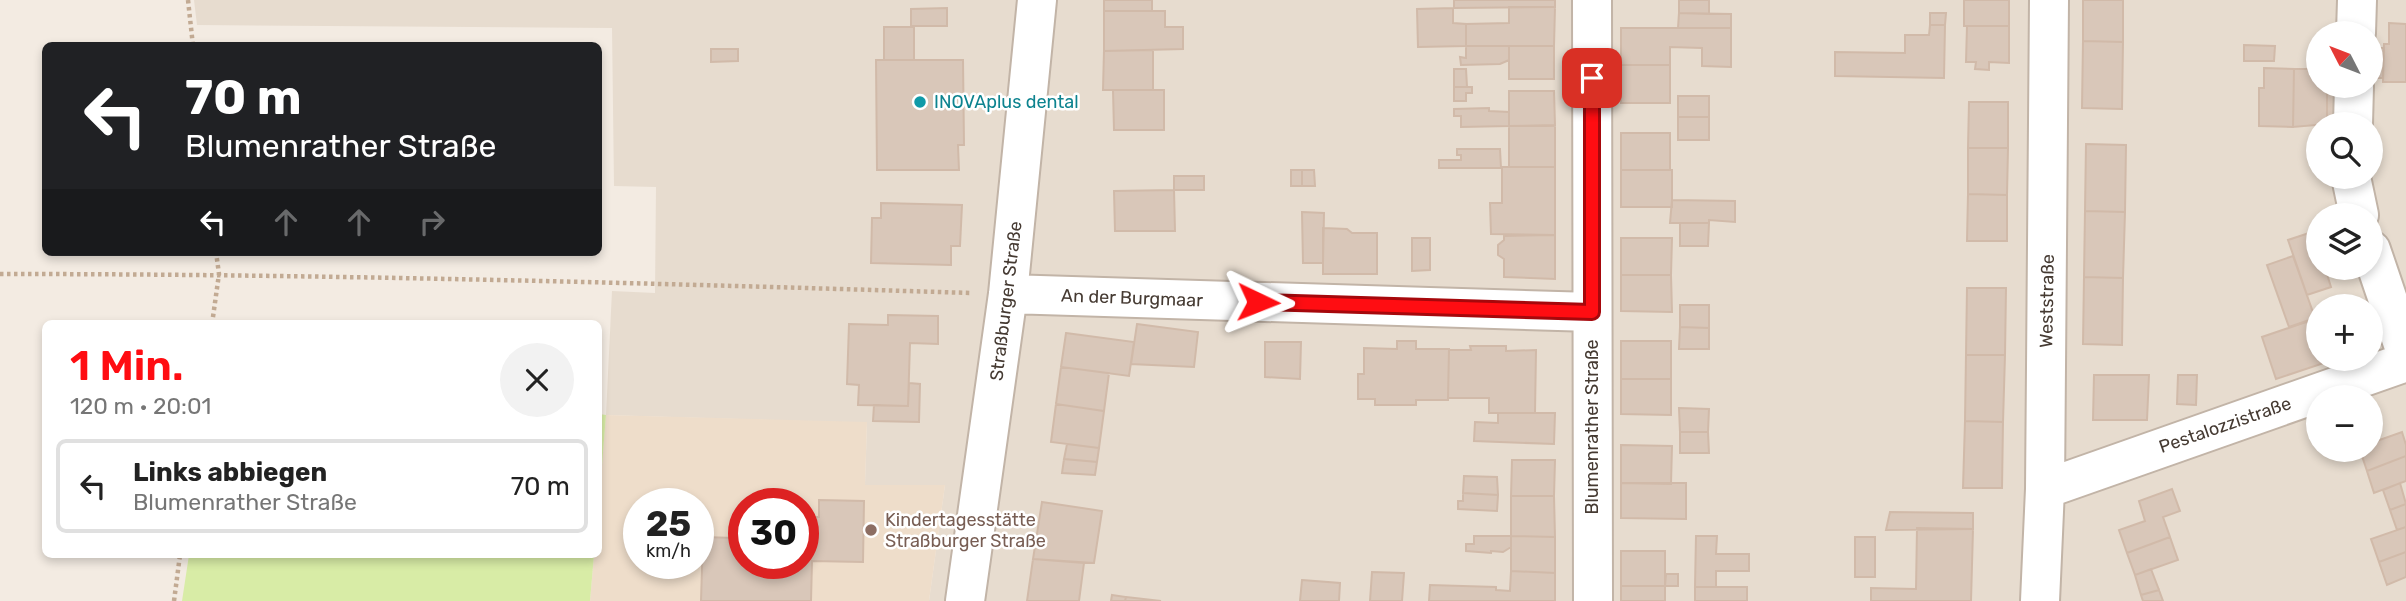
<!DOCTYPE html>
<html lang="de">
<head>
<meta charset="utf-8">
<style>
  body { margin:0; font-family:Rubik,sans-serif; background:#f2f2f2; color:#222; height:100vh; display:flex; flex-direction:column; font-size:26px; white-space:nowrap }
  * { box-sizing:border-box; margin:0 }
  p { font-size:23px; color:#767676 }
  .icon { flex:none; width:38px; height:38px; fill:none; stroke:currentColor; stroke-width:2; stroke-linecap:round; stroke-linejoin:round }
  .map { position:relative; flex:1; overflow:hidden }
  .panel { position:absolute; left:42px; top:320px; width:560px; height:238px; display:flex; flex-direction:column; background:#fff; border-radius:10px; box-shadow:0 4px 10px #0003 }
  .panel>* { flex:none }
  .banner { position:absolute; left:42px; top:42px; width:560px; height:214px; border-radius:10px; box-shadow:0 4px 10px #0003; background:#202124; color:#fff; overflow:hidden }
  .needle { width:46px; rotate:312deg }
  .fabs { position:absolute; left:2306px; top:21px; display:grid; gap:14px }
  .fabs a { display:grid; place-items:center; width:77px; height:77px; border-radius:50%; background:#fff; box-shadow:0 4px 10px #0003; font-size:35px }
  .speed { position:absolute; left:623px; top:488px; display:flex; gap:14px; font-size:35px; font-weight:700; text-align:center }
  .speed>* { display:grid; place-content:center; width:91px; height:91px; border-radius:50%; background:#fff; box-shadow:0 4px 10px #0003; line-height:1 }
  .speed small { font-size:18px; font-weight:400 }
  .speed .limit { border:10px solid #d22; background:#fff; color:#111 }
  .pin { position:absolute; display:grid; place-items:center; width:60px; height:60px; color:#fff; margin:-30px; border-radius:14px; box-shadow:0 4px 10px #0006 }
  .me { position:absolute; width:77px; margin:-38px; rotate:92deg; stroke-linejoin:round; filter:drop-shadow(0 0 5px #0008) }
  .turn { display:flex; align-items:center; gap:24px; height:147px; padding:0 28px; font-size:32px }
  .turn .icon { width:91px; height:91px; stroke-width:2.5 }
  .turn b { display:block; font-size:49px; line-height:60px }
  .lanes { display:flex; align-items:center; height:66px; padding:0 28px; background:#0003; justify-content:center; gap:35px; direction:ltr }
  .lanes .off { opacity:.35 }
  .round { display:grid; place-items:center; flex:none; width:74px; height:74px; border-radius:37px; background:#f2f2f2 }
  .summary { display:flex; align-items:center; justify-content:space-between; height:119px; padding:0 28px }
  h1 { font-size:42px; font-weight:600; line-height:52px; color:#ff0d12 }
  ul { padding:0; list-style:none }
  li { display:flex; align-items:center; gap:21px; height:94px; margin:0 14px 10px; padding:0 14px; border:4px solid #e0e0e0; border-radius:10px }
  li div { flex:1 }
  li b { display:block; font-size:26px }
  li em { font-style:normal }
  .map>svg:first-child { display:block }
</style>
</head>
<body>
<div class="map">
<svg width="2406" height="601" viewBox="0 0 2406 601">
  <rect width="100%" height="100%" fill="#f3ebe2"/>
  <path fill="#e7dccf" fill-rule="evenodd" d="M194 0H2406V601H929L945 485H865L867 423 606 415 612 291 655 293 656 187 614 186 612 28 197 25ZM2319 33H2371V86H2319ZM2319 124H2371V177H2319ZM2319 215H2371V268H2319ZM2319 306H2371V359H2319ZM2319 397H2371V450H2319Z"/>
  <path fill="#eeddca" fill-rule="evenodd" d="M606 415 867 422 865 485H945L929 601H590L594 555H598L599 504ZM639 504H698V564H639ZM744 504H803V564H744Z"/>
  <path fill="#d8eca6" d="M599 414 606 415 599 504 598 414Z
    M189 555H594L590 601H182Z"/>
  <path fill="#d9c7b9" stroke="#d1baa9" stroke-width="2" d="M1104 0H1152V11H1104Z
    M1454 0H1555V7L1454 8Z
    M1679 0H1709V14L1679 13Z
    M1964 0H2009V26H1964Z
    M2083 0H2123V42L2083 41Z
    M1509 7H1555L1554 46H1466V24L1509 23Z
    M947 8V26H911V9Z
    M1453 8V23L1466 24V46L1418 47 1417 9Z
    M1104 11H1165V27H1183V49L1104 51Z
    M1679 13 1731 14V28H1678Z
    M1930 13H1946L1945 25H1930Z
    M2389 23 2406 24V82H2383L2384 44H2389Z
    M1930 25H1945L1944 78 1835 76V52L1905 53V35H1929Z
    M1967 26H2009V63L1989 62V70L1975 69 1976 62H1966Z
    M884 27H914V60H884Z
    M1621 28H1731V67L1702 66V48L1670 47V65H1621Z
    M2083 41 2123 42 2122 109 2082 108Z
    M2244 45 2275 46 2274 61H2244Z
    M1466 46H1509V60L1500 64 1461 65 1460 57 1466 58Z
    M1509 46H1554V79H1509Z
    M2371 48H2384L2383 78H2371Z
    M711 49H738V61L711 62Z
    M1153 50V90H1103L1104 51Z
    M876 60H963L964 145H958L959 170H877Z
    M1621 65H1670V103H1621Z
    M2264 68 2294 69 2293 127 2259 126V88H2264Z
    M1454 69H1466L1467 87H1454Z
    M2294 69H2319V86L2327 89V124L2293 127Z
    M1454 87H1472V93H1466V101H1454Z
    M1113 90H1164V130H1114Z
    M1509 91H1554L1555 125 1509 126Z
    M2327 92 2343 93 2342 123H2327Z
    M1678 96H1709V117H1678Z
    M1969 102H2008V148H1968Z
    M1489 108V111L1509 112V126L1461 127V116H1454V109Z
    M1678 117H1709V140H1678Z
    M1509 126H1555V167H1509Z
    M1621 133H1670V170H1621Z
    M2086 144 2126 145 2125 212 2085 211Z
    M1968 148H2008L2007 195 1968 194Z
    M1457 149H1500L1501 168H1439V160H1461V155H1457Z
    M1502 167H1555V235L1491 234 1490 203H1502Z
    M1291 170H1302V186H1291Z
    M1302 170H1314L1315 186H1302Z
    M1621 170H1672V207H1621Z
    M1174 176H1204V190H1174Z
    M1174 190 1175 231H1115L1114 191Z
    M1968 194 2007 195V241H1967Z
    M1672 200 1735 201V222L1709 220V223H1670Z
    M881 203 962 205 960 246H951V265L871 263 872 218H881Z
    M2085 211 2125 212 2123 278 2084 277Z
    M1302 212 1324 213 1323 263H1303Z
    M1680 223H1709L1708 246H1680Z
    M1323 228 1347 229 1352 233H1377V274H1323Z
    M2312 232 2319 251V268H2325L2331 287 2307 295 2288 240Z
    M1555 235V279L1504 277V259L1498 255V245L1504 240V236Z
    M1412 238H1430V270L1412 271Z
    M1621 238H1672L1671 275H1621Z
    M2293 256 2315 318 2289 327 2267 265Z
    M1621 275H1671L1672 312 1621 311Z
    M2084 277 2123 278 2122 345 2083 344Z
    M1967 288H2006L2005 355H1966Z
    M1680 305H1709V328L1680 327Z
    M888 315 938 316V344L910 343 908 406 858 405 859 385 847 384 849 324 888 325Z
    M2315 319 2319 330V359H2329L2330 361 2276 379 2262 337Z
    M1137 324 1198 332 1194 367 1131 364Z
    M1680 327 1709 328V349H1679Z
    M1066 333 1134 342 1129 376 1061 367Z
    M1397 341H1416V349H1449L1448 400H1416V405H1375V399H1358V374H1364V348L1397 349Z
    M1621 341H1671V379H1621Z
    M1265 342H1301L1300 379 1265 377Z
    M1470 346H1506V351L1536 350 1535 413H1489V398H1448L1449 350H1471Z
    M1966 355H2005L2003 422 1965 421Z
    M1061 367 1109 373 1104 411 1056 404Z
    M2094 375H2149L2147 420H2093Z
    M2178 375H2197L2196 405 2177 404Z
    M1621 379H1671V415L1621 414Z
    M909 383 920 384 919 422 873 421 874 405 908 406Z
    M1056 404 1104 411 1099 448 1051 442Z
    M1679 408 1709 409 1708 432H1680Z
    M1498 413H1555L1554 444 1474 441 1475 422 1498 423Z
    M1965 421 2003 422 2002 488H1963Z
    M1680 432H1708L1709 453H1680Z
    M2402 432 2406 445V456L2367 471 2360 450H2371V443Z
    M1067 444 1099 448 1097 462 1064 459Z
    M1621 445 1672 446 1671 484 1621 483Z
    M2406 456V481L2374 493 2367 471Z
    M1064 459 1097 462 1095 475 1062 473Z
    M1512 460H1555L1554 496H1511Z
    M1464 476 1497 477 1498 495 1463 493Z
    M1621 483H1686V519L1621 518Z
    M2400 483 2406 504 2390 510 2383 490Z
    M2172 489 2180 511 2163 517 2170 537 2127 553 2119 530 2145 521 2139 501Z
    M1463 493 1498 495 1497 511 1458 509V501H1463Z
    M1511 496H1554L1555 537 1511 536Z
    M819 500 864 501 863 562 812 561 811 601H701L703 537 735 538V515H744V564H803V517H819Z
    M1042 502 1102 511 1094 563 1033 559Z
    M2406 504V527L2397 530 2390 510Z
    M1890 512 1973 513V529L1886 530Z
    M2406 527V552L2379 562 2371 539Z
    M1917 528 1973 529 1971 601H1871V588L1916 589Z
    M1474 536H1511V547L1503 552 1491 551V553L1466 551V544H1474Z
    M1511 536 1555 537V573L1511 571Z
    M1696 536H1717L1716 554H1749V571H1716V587H1695Z
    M1855 537H1875V577H1855Z
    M2170 537 2178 560 2135 575 2127 553Z
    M1621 551H1665V586H1621Z
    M2406 552V577L2387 585 2379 562Z
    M1033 559 1084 563 1079 601H1027Z
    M2151 569 2159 590 2141 595 2135 575Z
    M1511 571 1555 573V601H1429L1430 585 1496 587V590L1510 591Z
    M1372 572 1404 573 1402 601H1370Z
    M1666 574H1678V586H1665Z
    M1302 580 1340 583 1339 601H1300Z
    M1621 586H1665V601H1621Z
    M1695 587H1747V601H1695Z
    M2159 590 2163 601H2143L2141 595Z
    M1112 595 1126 597 1125 601H1111Z
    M1126 597 1161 601H1125Z"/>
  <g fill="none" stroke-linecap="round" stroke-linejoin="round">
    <g stroke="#c2b4a7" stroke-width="42">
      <path id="minor" d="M1592 0 1593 601
        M2356 33 2357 0
        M2353 124 2354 86
        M2351 177 2359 215
        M2371 250 2406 353
        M1008 294 1592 312
        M2045 489 2406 362
        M965 601 1008 294 1037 0
        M2040 601 2045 489 2049 0"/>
    </g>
    <path stroke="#c2aa93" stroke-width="4.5" stroke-dasharray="3.5 3.5" stroke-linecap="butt" d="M188 0 193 46
      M0 274C324 274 648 283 972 293
      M212 324 219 274 216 252
      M174 601 180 555"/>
    <use href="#minor" stroke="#fff" stroke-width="38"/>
  </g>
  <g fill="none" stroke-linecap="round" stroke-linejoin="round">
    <g stroke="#a6080c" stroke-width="18">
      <path id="route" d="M1258 302 1592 312V78"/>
    </g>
    <use href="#route" stroke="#ff0d12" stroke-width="12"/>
  </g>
  <circle fill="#0f9aa8" stroke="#fff" stroke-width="2.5" cx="920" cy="102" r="7"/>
  <circle fill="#8d6e63" stroke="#fff" stroke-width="2.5" cx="871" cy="530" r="7"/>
  <g text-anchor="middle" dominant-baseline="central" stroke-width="5" stroke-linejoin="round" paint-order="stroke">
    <g font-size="18" fill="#0d838f" stroke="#fff" text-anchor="start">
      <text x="934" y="102">INOVAplus dental</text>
    </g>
    <g font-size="18" fill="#453a32" stroke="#fff">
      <text transform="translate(1132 298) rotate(2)">An der Burgmaar</text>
      <text transform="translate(1006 301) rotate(-83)">Straßburger Straße</text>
      <text transform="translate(2047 301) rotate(-89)">Weststraße</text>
      <text transform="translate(2225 425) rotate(-19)">Pestalozzistraße</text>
      <text transform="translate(1592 427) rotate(-90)">Blumenrather Straße</text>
    </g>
    <g font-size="18" fill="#785e54" stroke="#fff" text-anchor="start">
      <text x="885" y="520">Kindertagesstätte<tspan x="885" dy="21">Straßburger Straße</tspan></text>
    </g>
  </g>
</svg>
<div class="fabs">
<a><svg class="needle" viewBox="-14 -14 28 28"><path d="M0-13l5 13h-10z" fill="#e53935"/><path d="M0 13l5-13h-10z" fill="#767676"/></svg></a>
<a><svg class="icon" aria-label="search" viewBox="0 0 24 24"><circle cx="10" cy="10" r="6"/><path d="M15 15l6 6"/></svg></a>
<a><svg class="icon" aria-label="layers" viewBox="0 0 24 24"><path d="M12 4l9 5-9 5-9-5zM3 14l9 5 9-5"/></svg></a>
<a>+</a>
<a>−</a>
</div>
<div class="speed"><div>25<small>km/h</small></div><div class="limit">30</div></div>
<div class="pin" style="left:1592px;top:78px;background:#d93025"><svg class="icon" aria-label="arrive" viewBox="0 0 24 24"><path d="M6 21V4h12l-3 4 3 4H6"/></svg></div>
<svg class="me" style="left:1258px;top:302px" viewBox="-20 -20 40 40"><path d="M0-17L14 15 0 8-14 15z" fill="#ff0d12" stroke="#fff" stroke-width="4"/></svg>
<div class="banner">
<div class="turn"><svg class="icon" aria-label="left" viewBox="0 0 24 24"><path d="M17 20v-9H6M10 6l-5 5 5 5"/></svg><div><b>70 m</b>Blumenrather Straße</div></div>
<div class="lanes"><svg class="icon" aria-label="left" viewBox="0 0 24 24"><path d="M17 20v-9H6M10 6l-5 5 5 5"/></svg><svg class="icon off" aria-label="ahead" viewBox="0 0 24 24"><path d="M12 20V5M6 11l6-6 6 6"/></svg><svg class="icon off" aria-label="ahead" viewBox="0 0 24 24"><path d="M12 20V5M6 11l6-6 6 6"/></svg><svg class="icon off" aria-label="right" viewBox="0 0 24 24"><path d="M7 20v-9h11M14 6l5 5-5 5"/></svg></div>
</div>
<section class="panel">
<div class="summary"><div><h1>1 Min.</h1><p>120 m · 20:01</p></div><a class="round"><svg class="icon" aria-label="close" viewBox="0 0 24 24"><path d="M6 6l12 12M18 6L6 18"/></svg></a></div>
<ul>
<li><svg class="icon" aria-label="left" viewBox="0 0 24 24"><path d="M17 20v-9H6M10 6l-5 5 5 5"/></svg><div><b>Links abbiegen</b><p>Blumenrather Straße</p></div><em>70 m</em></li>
</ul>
</section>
</div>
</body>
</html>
